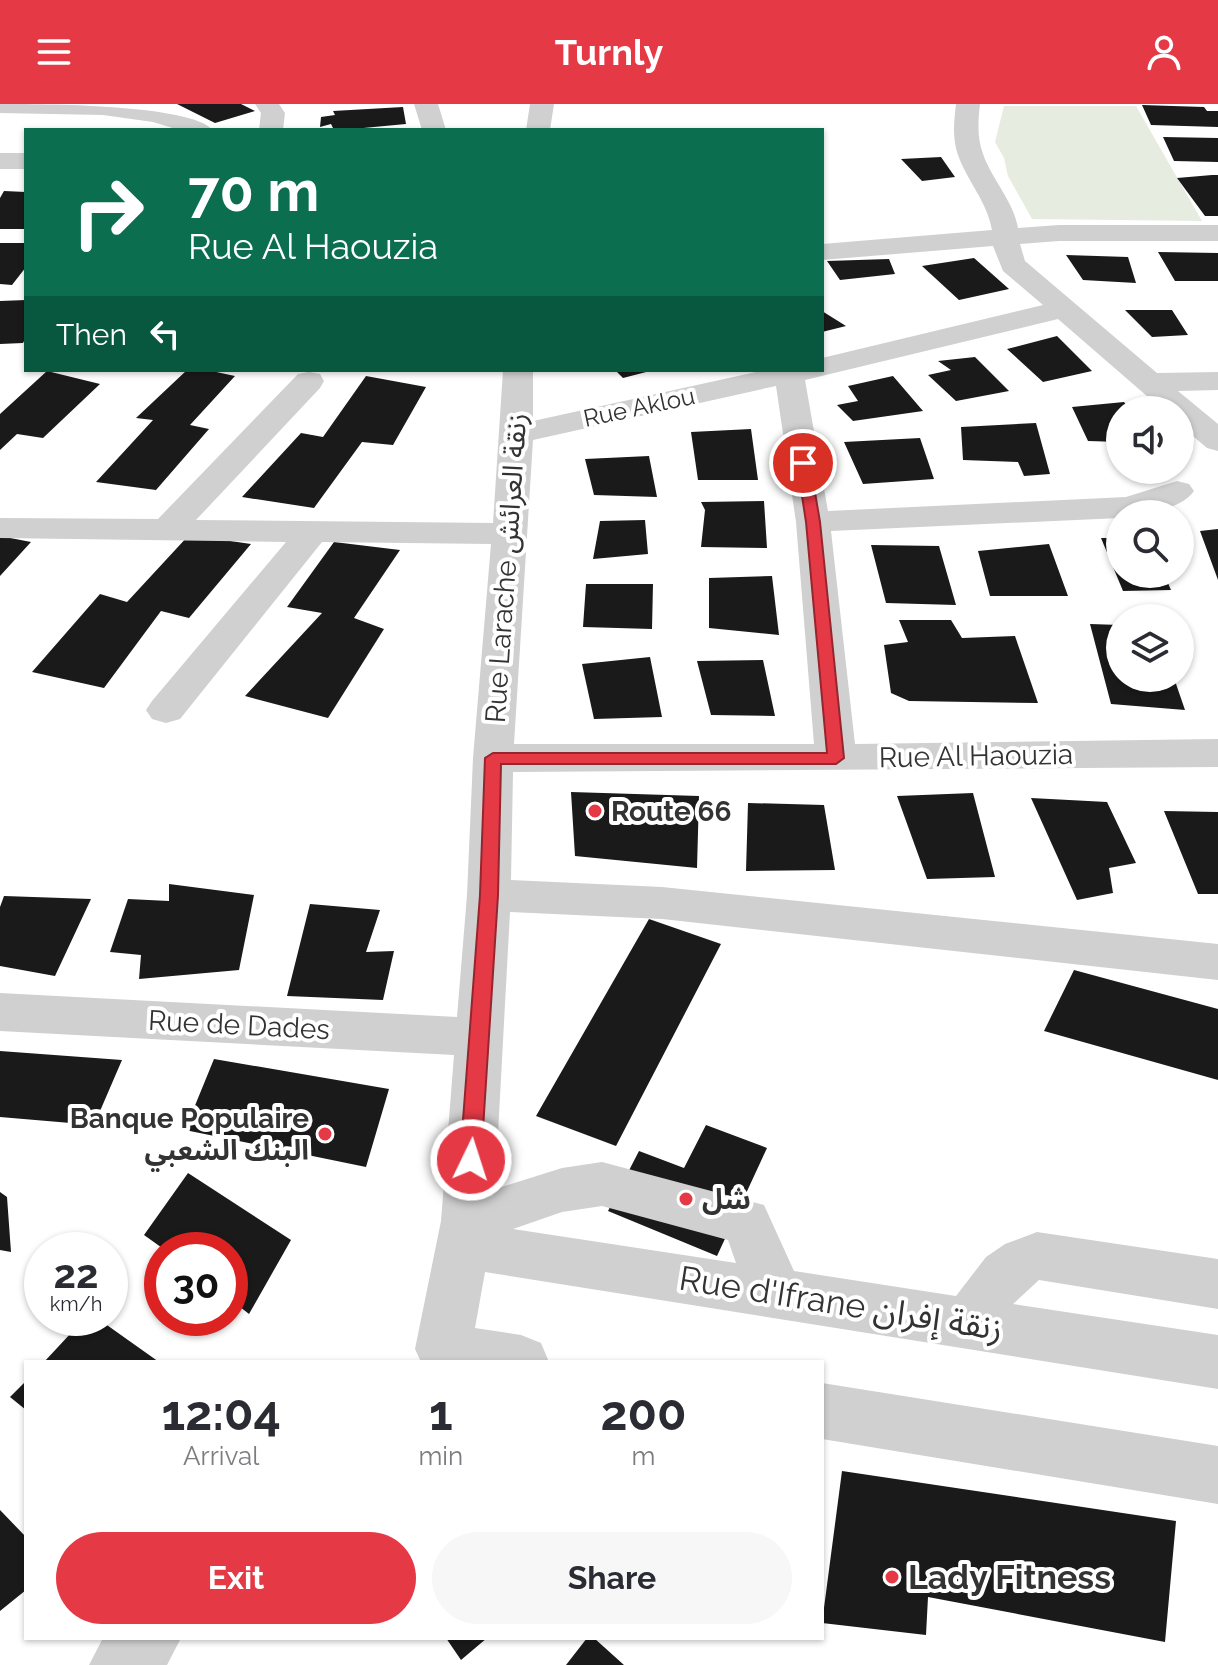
<!DOCTYPE html>
<html lang="en">
<head>
<meta charset="utf-8">
<style>
  body { margin:0; font-family:Raleway,"Noto Sans Arabic",sans-serif; background:#f7f7f7; color:#2b2b33; height:100vh; display:flex; flex-direction:column; font-size:30px; white-space:nowrap }
  * { box-sizing:border-box; margin:0 }
  p { font-size:26px; color:#7c7c81 }
  .icon { flex:none; width:44px; height:44px; fill:none; stroke:currentColor; stroke-width:2; stroke-linecap:round; stroke-linejoin:round }
  .map { position:relative; flex:1; overflow:hidden }
  .drawer { position:absolute; left:24px; top:1256px; width:800px; height:280px; display:flex; flex-direction:column; background:#fff; border-radius:0px; box-shadow:0 2px 6px #0004 }
  .drawer>* { flex:none }
  .guide { position:absolute; left:24px; top:24px; width:800px; height:244px; border-radius:0px; box-shadow:0 2px 6px #0004; background:#0b6e4f; color:#fff; overflow:hidden }
  .fabs { position:absolute; left:1106px; top:292px; display:grid; gap:16px }
  .fabs a { display:grid; place-items:center; width:88px; height:88px; border-radius:50%; background:#fff; box-shadow:0 2px 6px #0004; font-size:40px }
  .speed { position:absolute; left:24px; top:1128px; display:flex; gap:16px; font-size:40px; font-weight:700; text-align:center }
  .speed>* { display:grid; place-content:center; width:104px; height:104px; border-radius:50%; background:#fff; box-shadow:0 2px 6px #0004; line-height:1 }
  .speed small { font-size:20px; font-weight:400 }
  .speed .limit { border:12px solid #d22; background:#fff; color:#111 }
  .pin { position:absolute; display:grid; place-items:center; width:68px; height:68px; color:#fff; margin:-34px; border:4px solid #fff; border-radius:50%; box-shadow:0 2px 8px #0007 }
  .me { position:absolute; width:88px; margin:-44px; rotate:4deg; stroke-linejoin:round; filter:drop-shadow(0 0 6px #0008) }
  .turn { display:flex; align-items:center; gap:28px; height:168px; padding:0 32px; font-size:36px }
  .turn .icon { width:104px; height:104px; stroke-width:2.5 }
  .turn b { display:block; font-size:56px; line-height:68px }
  .then { display:flex; align-items:center; height:76px; padding:0 32px; background:#0003; gap:16px; font-size:30px }
  .eta { display:flex; justify-content:space-evenly; align-items:center; height:136px; text-align:center }
  .eta b { font-size:48px; font-weight:700; line-height:56px }
  .button { display:flex; gap:16px; margin-top:auto; padding:16px 32px }
  .button a { flex:1; height:92px; border-radius:48px; background:#e63946; color:#fff; font-size:32px; font-weight:700; line-height:92px; text-align:center }
  .button a+a { background:#f7f7f7; color:#2b2b33 }
  header { display:flex; justify-content:space-between; align-items:center; height:104px; padding:0 32px; background:#e63946; color:#fff; font-size:36px; font-weight:700 }
  .map>svg:first-child { display:block }
</style>
</head>
<body>
<header><svg class="icon" aria-label="menu" viewBox="0 0 24 24"><path d="M4 6h16M4 12h16M4 18h16"/></svg>Turnly<svg class="icon" aria-label="person" viewBox="0 0 24 24"><circle cx="12" cy="8" r="4"/><path d="M4 21q1-7 8-7t8 7"/></svg></header>
<div class="map">
<svg width="1218" height="1561" viewBox="0 0 1218 1561">
  <rect width="100%" height="100%" fill="#fff"/>
  <path fill="#e6ecdf" d="M1004 2H1136L1202 117 1032 115 1008 72 1004 54 995 38Z"/>
  <path fill="#1a1a1a" d="M177 0H241L255 7 215 19Z
    M1142 1 1204 3 1207 7H1218V23L1151 21Z
    M403 3 406 20 342 26H334L331 20 320 23 321 13 335 11 333 7Z
    M1163 33 1218 34V58L1174 57Z
    M941 53 955 73 922 77 901 55Z
    M1212 71H1218V112H1205L1177 74Z
    M4 87 26 88V125H0V94Z
    M0 139H26V163L12 181 0 180Z
    M1158 148 1218 149V177H1175Z
    M1066 151 1128 153 1136 179 1083 176Z
    M974 154 1009 185 959 196 922 162Z
    M889 155 895 170 840 176 827 157Z
    M26 196V233L23 239 0 240V197Z
    M1125 206H1172L1188 231 1152 233Z
    M822 207 846 222 822 228Z
    M1057 232 1092 267 1043 278 1007 245Z
    M975 253 1009 287 956 297 928 271 951 266 938 257Z
    M187 266H207L235 272 190 321 209 325 156 386 96 378 153 316 136 314Z
    M615 266H650V267L623 274Z
    M47 267 100 280 43 334 17 330 0 346V310Z
    M366 272 426 283 393 341 362 338 314 404 242 393 301 329 323 333Z
    M893 272 923 307 853 317 837 301 858 297 848 282Z
    M1124 298 1130 306H1120V338L1088 337 1072 303Z
    M1036 319 1050 370 1024 372 1018 358 963 356 961 323Z
    M751 325 758 376H698L691 328Z
    M920 334 934 375 863 380 844 338Z
    M649 352 657 393 594 391 585 355Z
    M764 397 767 444 701 443 705 406 701 398Z
    M645 416 648 450 593 455 600 417Z
    M1218 425V476L1200 427Z
    M189 431 251 440 189 514 161 507 104 584 32 568 100 490 127 498Z
    M0 432 31 438 0 472Z
    M1101 434H1120V470H1164L1171 486 1123 487Z
    M334 438 400 446 354 514 384 525 328 614 245 592 322 509 287 503Z
    M1049 440 1068 492H990L978 447Z
    M871 441 939 442 956 501 886 499Z
    M772 472 779 531 709 524V474Z
    M586 480H653L652 525 583 523Z
    M899 516H951L962 534 1015 532 1038 599 909 597 891 589 884 541 908 538Z
    M1090 520 1120 521V574H1174L1185 606 1111 600Z
    M650 553 662 613 594 615 582 560Z
    M763 556 775 612 711 611 697 557Z
    M571 688 699 692 697 764 575 752Z
    M973 689 995 773 927 775 897 692Z
    M1031 694 1107 698 1136 759 1109 764 1113 789 1077 796Z
    M748 699 824 701 835 766 746 767Z
    M1164 707 1218 708V790H1198Z
    M169 780 254 791 239 866 139 875 141 851 110 848 128 795 169 797Z
    M4 792 91 795 55 872 0 862V803Z
    M310 800 380 806 366 848 394 847 383 896 287 892Z
    M649 815 721 840 616 1042 536 1012Z
    M1074 866 1218 905V976L1044 927Z
    M0 947 122 956 94 1021 0 1013Z
    M214 955 389 985 366 1063 185 1026Z
    M706 1021 767 1044 717 1152 608 1107 639 1047 684 1064Z
    M188 1069 291 1136 249 1210 230 1195V1146H165L144 1131Z
    M0 1088 7 1093 11 1148 0 1146Z
    M85 1214H97L159 1258H44Z
    M26 1277V1306L10 1293Z
    M842 1367 1176 1417 1165 1538 928 1493 926 1531 822 1519Z
    M0 1406 26 1433V1486L0 1507Z
    M446 1534H487L461 1556Z
    M587 1534H594L624 1561H566Z"/>
  <g fill="none" stroke-linecap="round" stroke-linejoin="round">
    <path fill="#d0d0d0" fill-rule="evenodd" d="M0 0C41 0 190 0 213 26H179L153 18 103 11 0 9Z
      M255 0H279L285 9 283 26H259L261 9Z
      M414 0H438L446 26H422Z
      M530 0H554L550 26H526Z
      M956 0H980C978 17 977 34 983 50 992 76 1013 96 1018 124L1059 121H1218V137H1059L1020 140 1025 157 1157 269 1218 268V286L1178 287 1218 320V347L1207 344 1180 321V306H1163L1058 215 805 276 828 407 1126 393 1177 377 1189 380 1194 387C1180 407 1143 410 1120 410V414L831 427 855 640 1218 635V663L513 668 511 776 662 783 1218 840V876L662 815 510 808 495 1085 562 1064 602 1058 764 1101 794 1167 956 1192 986 1153 1005 1140 1037 1128 1218 1155V1205L1039 1176 1013 1200 1218 1231V1285L485 1168 475 1224 521 1231 541 1239 549 1258H421L415 1245 441 1117 454 951 0 927V889L457 913 467 791 473 654 491 440 322 438 180 615 166 619 152 615 146 606 152 597 286 438 0 434V414L158 415 298 270 309 268 320 270 324 277 320 284 196 416 493 419 503 266H533V317L765 266H822V254L1043 201 1003 167 993 142 822 156V140L992 126C987 97 967 77 958 51 952 34 954 17 956 0ZM776 282 796 418 814 640H514L533 336ZM602 1102 728 1136 736 1159 513 1125 562 1108Z
      M0 49H26V65H0Z
      M822 1279 1218 1342V1400L822 1335Z
      M103 1534H181L167 1561H89Z"/>
  </g>
  <path fill="#e63946" stroke="#96252e" stroke-width="2" d="M803 355 810 359 820 418 844 654 836 660H501L498 791 481 1056 478 1062 471 1065 463 1062 460 1056 480 791 485 654 493 649H827L806 418 797 359Z"/>
  <g fill="#e63946" stroke="#fff" stroke-width="3">
    <circle cx="595" cy="707" r="8"/>
    <circle cx="325" cy="1030" r="8"/>
    <circle cx="686" cy="1095" r="8"/>
    <circle cx="892" cy="1473" r="8"/>
  </g>
  <g text-anchor="middle" dominant-baseline="central" stroke-width="8" stroke-linejoin="round" paint-order="stroke">
    <g font-size="24" fill="#333" stroke="#fff">
      <text transform="translate(639 303) rotate(-12)">Rue Aklou</text>
    </g>
    <g font-size="28" fill="#333" stroke="#fff">
      <text transform="translate(506 464) rotate(-86)">Rue Larache زنقة العرائش</text>
      <text transform="translate(976 652) rotate(-1)">Rue Al Haouzia</text>
      <text transform="translate(239 921) rotate(3)">Rue de Dades</text>
    </g>
    <g font-size="28" font-weight="bold" fill="#333" stroke="#fff" text-anchor="start">
      <text x="611" y="707">Route 66</text>
      <text x="309" y="1014" text-anchor="end">Banque Populaire<tspan x="309" dy="32">البنك الشعبي</tspan></text>
      <text x="702" y="1095">شل</text>
    </g>
    <g font-size="34" fill="#333" stroke="#fff">
      <text transform="translate(841 1199) rotate(9)">Rue d'Ifrane زنقة إفران</text>
    </g>
    <g font-size="34" font-weight="bold" fill="#333" stroke="#fff" text-anchor="start">
      <text x="908" y="1473">Lady Fitness</text>
    </g>
  </g>
</svg>
<div class="fabs">
<a><svg class="icon" aria-label="sound" viewBox="0 0 24 24"><path d="M4 9h4l5-4v14l-5-4H4zM17 9q2 3 0 6"/></svg></a>
<a><svg class="icon" aria-label="search" viewBox="0 0 24 24"><circle cx="10" cy="10" r="6"/><path d="M15 15l6 6"/></svg></a>
<a><svg class="icon" aria-label="layers" viewBox="0 0 24 24"><path d="M12 4l9 5-9 5-9-5zM3 14l9 5 9-5"/></svg></a>
</div>
<div class="speed"><div>22<small>km/h</small></div><div class="limit">30</div></div>
<div class="pin" style="left:803px;top:359px;background:#d93025"><svg class="icon" aria-label="arrive" viewBox="0 0 24 24"><path d="M6 21V4h12l-3 4 3 4H6"/></svg></div>
<svg class="me" style="left:471px;top:1056px" viewBox="-20 -20 40 40"><circle r="17" fill="#e63946" stroke="#fff" stroke-width="3"/><path d="M0-11L8 9 0 5-8 9z" fill="#fff"/></svg>
<div class="guide">
<div class="turn"><svg class="icon" aria-label="right" viewBox="0 0 24 24"><path d="M7 20v-9h11M14 6l5 5-5 5"/></svg><div><b>70 m</b>Rue Al Haouzia</div></div>
<div class="then">Then<svg class="icon" aria-label="left" viewBox="0 0 24 24"><path d="M17 20v-9H6M10 6l-5 5 5 5"/></svg></div>
</div>
<section class="drawer">
<div class="eta">
<div><b>12:04</b><p>Arrival</p></div>
<div><b>1</b><p>min</p></div>
<div><b>200</b><p>m</p></div>
</div>
<div class="button"><a>Exit</a><a>Share</a></div>
</section>
</div>
</body>
</html>
